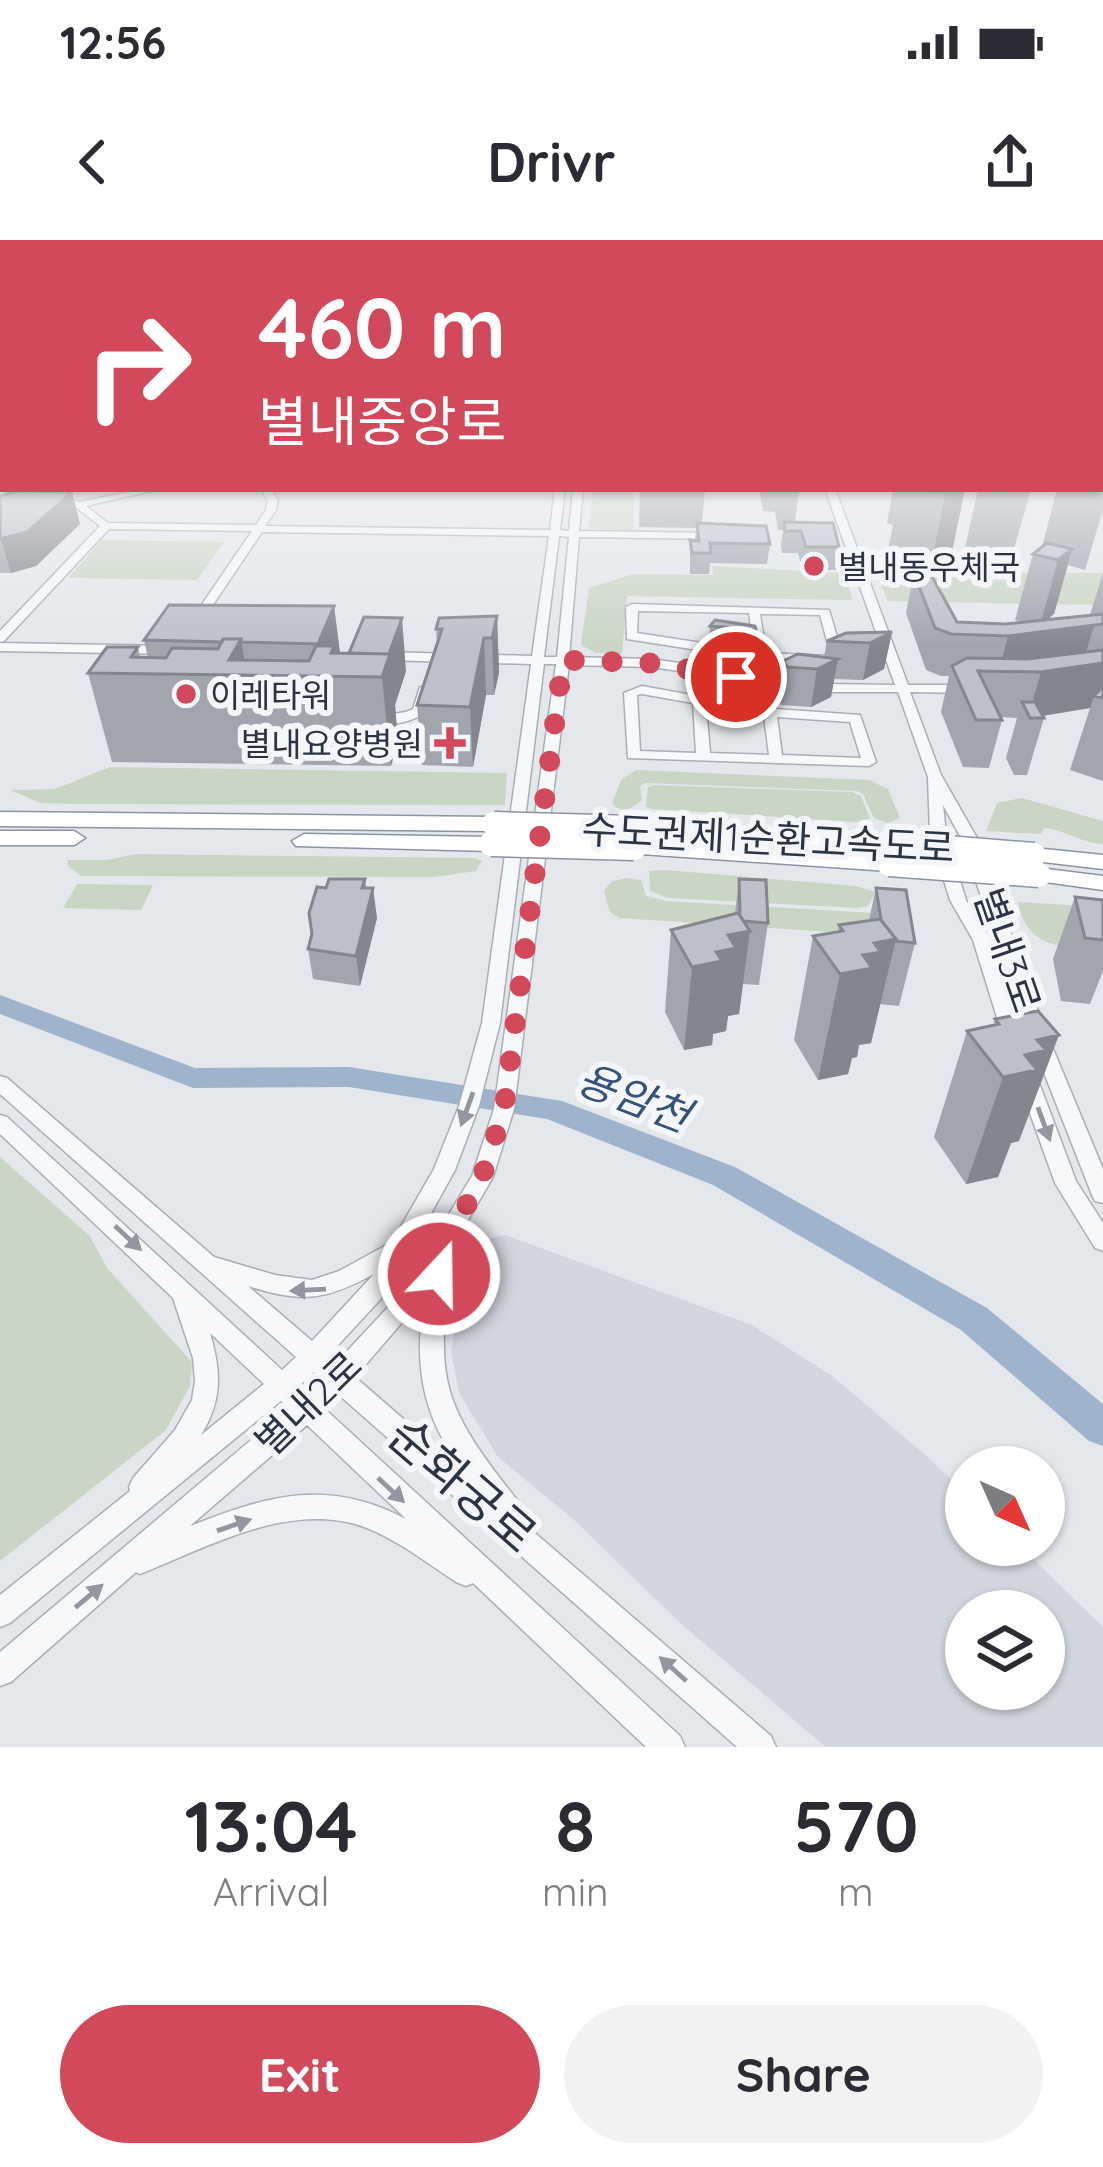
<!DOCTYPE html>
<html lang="en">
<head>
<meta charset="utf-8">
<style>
  body { margin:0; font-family:Quicksand,"Noto Sans KR",sans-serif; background:#f2f2f3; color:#2b2b33; height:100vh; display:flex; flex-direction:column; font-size:45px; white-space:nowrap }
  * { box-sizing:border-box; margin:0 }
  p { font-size:39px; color:#7c7c81 }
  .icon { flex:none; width:66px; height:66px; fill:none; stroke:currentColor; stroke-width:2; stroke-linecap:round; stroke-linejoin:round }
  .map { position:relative; height:1507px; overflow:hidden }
  .side { display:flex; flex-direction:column; background:#fff; flex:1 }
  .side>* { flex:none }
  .guide { position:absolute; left:0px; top:0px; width:1104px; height:252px; box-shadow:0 3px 9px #0004; background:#d1495b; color:#fff; overflow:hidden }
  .needle { width:78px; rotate:135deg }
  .controls { position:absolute; left:945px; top:1206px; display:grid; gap:24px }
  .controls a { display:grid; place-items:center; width:120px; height:120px; border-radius:50%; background:#fff; box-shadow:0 3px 9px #0004; font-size:60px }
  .pin { position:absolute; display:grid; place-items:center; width:102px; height:102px; color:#fff; margin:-51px; border:6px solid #fff; border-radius:50%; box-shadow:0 3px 12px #0007 }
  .me { position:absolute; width:132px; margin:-66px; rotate:21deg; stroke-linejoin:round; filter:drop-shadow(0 0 9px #0008) }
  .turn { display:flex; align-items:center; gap:42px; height:252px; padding:0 60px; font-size:54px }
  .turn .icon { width:156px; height:156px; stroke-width:2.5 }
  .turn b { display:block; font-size:84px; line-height:102px }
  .eta { display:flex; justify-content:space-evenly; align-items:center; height:204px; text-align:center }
  .eta b { font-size:72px; font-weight:700; line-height:84px }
  .cta { display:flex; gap:24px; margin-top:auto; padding:24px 60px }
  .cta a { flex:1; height:138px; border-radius:72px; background:#d1495b; color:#fff; font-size:48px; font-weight:700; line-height:138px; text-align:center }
  .cta a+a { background:#f2f2f3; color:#2b2b33 }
  .status { display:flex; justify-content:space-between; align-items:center; height:84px; padding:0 60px; background:#fff; direction:ltr }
  .status svg { height:33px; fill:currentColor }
  header { display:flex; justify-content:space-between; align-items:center; height:156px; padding:0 60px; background:#fff; font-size:54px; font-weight:700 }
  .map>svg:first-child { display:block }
</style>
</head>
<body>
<div class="status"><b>12:56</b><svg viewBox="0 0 49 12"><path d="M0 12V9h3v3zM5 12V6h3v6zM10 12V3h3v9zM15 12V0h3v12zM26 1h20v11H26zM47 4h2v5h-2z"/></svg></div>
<header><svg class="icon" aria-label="back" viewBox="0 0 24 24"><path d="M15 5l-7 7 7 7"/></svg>Drivr<svg class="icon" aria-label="share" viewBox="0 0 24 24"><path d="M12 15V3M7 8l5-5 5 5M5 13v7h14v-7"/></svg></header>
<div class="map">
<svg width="1103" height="1507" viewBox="0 0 1103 1507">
  <rect width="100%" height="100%" fill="#e4e7ec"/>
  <path fill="#d2d6de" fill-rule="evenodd" d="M505 995 752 1085 832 1136 929 1218 966 1254V1305H1019L1103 1387V1507H826L680 1383 574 1280 498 1217 459 1153 451 1111 459 1066 492 998ZM1044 1371V1449H966V1371Z"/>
  <path fill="#c9d6c5" d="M593 249H634L633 291 589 288Z
    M102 300 224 302 197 340 68 338Z
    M712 326 844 333 853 360 627 356 622 414 596 413 581 405 589 348 633 334 713 335Z
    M876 333H1103V365L888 361Z
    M110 527 507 533 505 565 78 564 40 563 11 550 55 549Z
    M636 530 869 540 888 549 900 578 888 583 874 578 863 554 857 551 645 543 640 546 642 560C632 568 623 575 612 564L621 540Z
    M653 545 852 552 861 556 870 579 857 582 652 569 646 567 648 547Z
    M1022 558 1103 581V604C1076 602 1068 590 1044 588L1041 594 986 591 997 563Z
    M136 614 476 618 482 621 476 631 434 637 82 636 69 627 67 620H106Z
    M665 630 856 646 876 652 868 666 857 668 668 658 650 651 649 631Z
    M625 638 641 640 646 656 666 661 874 673 891 696 619 678 610 672 604 651 611 642Z
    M77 644 153 645 141 670 63 668Z
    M1018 662 1103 667V712C1062 705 1027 710 1018 662Z
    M0 917 90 996 107 1028 192 1122 190 1146 166 1190 0 1321Z"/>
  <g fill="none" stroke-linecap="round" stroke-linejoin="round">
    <path stroke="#9fb4cc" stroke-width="3" d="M31 252 49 249"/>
    <path fill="#9fb4cc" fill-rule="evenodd" d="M0 755 195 828 349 827 562 861 735 927 987 1068 1103 1164V1206L1089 1201 961 1090 713 945 547 879 349 847 193 848 0 774Z"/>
    <g stroke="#a9aeb7" stroke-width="3">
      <path id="minor" d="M1101 200H1103V206H1101Z
        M143 249H161L86 266 108 283 256 285 266 270 268 261 261 249H271L278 261 276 270 265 286 550 290 555 249H565L560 290 569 291 573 249H583L579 291 719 293 724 296 719 299 579 297 569 417 651 419 828 444 895 445 825 249H835L908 445H967L973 449 967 453 910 452 941 535 977 598 1044 787 1103 929V963L1095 961 1092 955 1026 787 961 598 943 565 946 595 966 660 991 700 1021 797 1012 803 1003 797 973 700 950 660 930 595 928 537 898 452H828L651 427 569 425 514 869 493 937 451 1009 454 1015C432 1141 442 1166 521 1265L525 1274 521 1281 771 1496 776 1507H737L339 1155 325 1169 680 1496 685 1507H646L473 1343 466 1346 456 1342C427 1323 399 1301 367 1288 292 1259 208 1307 140 1334L136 1332 11 1442 0 1446V1412L289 1168 281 1161 10 1383 0 1387V1355L130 1251 129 1247 133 1238 175 1190 192 1160 195 1141 193 1118 173 1058 0 894V875L7 877 282 1130 296 1117 0 854V836L7 838 214 1017 275 1035 312 1040 339 1031 392 1002 434 929 459 866 482 783 531 424 384 420 378 416 384 412 532 416 549 296 262 292 200 384 196 385 190 382 252 291 109 289 4 401 0 402V391L100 286 77 268H72L70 259 80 262ZM559 296 569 297 557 417H544ZM544 424H556L494 869 472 936 402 1052 337 1122 329 1115 389 1050 455 930 479 866 500 783ZM374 1034 312 1101 248 1046C302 1063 324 1061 374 1034ZM424 1057C414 1125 421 1172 461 1229L355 1137ZM210 1093 264 1144 201 1195C223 1160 221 1131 210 1093ZM314 1132 321 1139 307 1153 299 1146ZM307 1185 406 1279C328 1238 268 1255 190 1286Z
        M632 364 829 370 844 420 838 424 767 421 768 426 762 430 756 426 755 419 627 399 626 367ZM638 371 749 373 754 411 637 393ZM760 374 820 375 831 416 766 413Z
        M0 403 171 406 177 410 171 414 0 411Z
        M642 446 763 468 764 461H774L776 469 860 475 876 522 869 526 628 518 624 453ZM642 454 693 463 696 513 640 511 637 455ZM706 465 764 476 769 515 710 513ZM777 477 850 482 861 518 782 515Z
        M420 447 431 450 424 474C407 483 385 489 368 479 380 471 398 477 413 469Z
        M1028 833 1035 835 1038 840 1076 941 1103 983V1011L1095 1008 1055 943 1018 840 1021 835Z"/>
    </g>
    <g stroke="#a3abb8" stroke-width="3">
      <path id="major" d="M0 228H3V236H0Z"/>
    </g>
    <g stroke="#8b94a3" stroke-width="3">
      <path id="highway" d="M0 572 494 577 505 584 494 591 0 586Z
        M634 581 886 596 898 603 886 610 626 593V583Z
        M0 591H74L85 598 74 605H0Z
        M304 594 491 597 503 604 491 611 296 606 292 601Z
        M634 601 889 617 901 624 889 631 626 613 622 608 626 603Z
        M1034 608 1103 615V629L1026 620 1022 615 1026 610Z
        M1039 628 1103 636V650L1031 640 1027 635Z"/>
    </g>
    <use href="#minor" fill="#f7f8fa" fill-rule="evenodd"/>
    <use href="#major" fill="#fff" fill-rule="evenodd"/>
    <use href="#highway" fill="#fff" fill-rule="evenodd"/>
    <g stroke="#8b94a3" stroke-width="27" stroke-linecap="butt">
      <path id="highway-bridge" d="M494 584 634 588
        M886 603 1034 615
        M491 604 634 608
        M889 624 1039 635"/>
    </g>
    <use href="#highway-bridge" stroke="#fff" stroke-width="24"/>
  </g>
  <path fill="#a1a5ae" d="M1103 246V270L1085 330 1068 325 1054 374 1047 379 1090 375 1103 333V541L1070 530 1090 468 1043 476 1044 478 1027 535H1014L1006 518 1017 478 1000 477 1002 480 989 528 963 527 941 472 949 436H941L926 430 906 373 914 333 957 382 1005 384 1023 382 1015 380 1033 314 1042 307 1057 249H1101Z
    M640 249H705L702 283 770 304 767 324 710 323 709 334H690V300H695L696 288 639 287Z
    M759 249H799L795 282 839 307 836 330H803L798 313H782L781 305 783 290H778L775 272 763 271Z
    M893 249H965L951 316 932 320 930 330 915 329 912 323 887 315 893 285 887 283Z
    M978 249H1031L1008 330 994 329 990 323 963 317Z
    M72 252 80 284 36 326 11 333H0V256Z
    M334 366 340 413 406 431 395 465 398 501 391 526 112 522 88 433 138 407 140 418H148L144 400Z
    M497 376 499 433 494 455H486L473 527 422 525 417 465 437 404 436 389Z
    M710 386 756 390 752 427 707 422Z
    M892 392 884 429 863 440 834 439 831 457 811 467 781 465 778 459 783 421 824 417 827 401Z
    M739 639 768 683 759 745 743 744 739 774 728 776 726 791 713 794 712 805 684 810 665 772 671 690 735 674Z
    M366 648 377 678 360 746 313 739 308 709Z
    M876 648 915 703 899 766 880 764 871 803 859 805 857 817 852 818 848 834 818 840 794 800 813 696 838 691 839 685 869 680Z
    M1075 657 1103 660V731L1090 764 1061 761 1053 719Z
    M1038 771 1019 901 1011 903 998 937 966 944 934 897 967 791 993 786 995 779Z"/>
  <path fill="#83868d" d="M936 249H965L951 316 932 320 946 252Z
    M72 252 80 284 36 326 11 333 1 299Z
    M1072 309 1054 374 1040 386 1058 320Z
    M334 366 342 430 322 436 318 404Z
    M497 376 499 433 494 455 492 398Z
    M402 378 406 431 395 465 398 501 391 526 382 437Z
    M1095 383 1082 425 999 431 1008 396Z
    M756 390 752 427 749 428 753 391Z
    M892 392 884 429 863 440 870 403Z
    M484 398 486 455 473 527 470 467Z
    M241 399 247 435 229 420Z
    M838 419 831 457 811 467 817 429Z
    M1103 423V458L1094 456 1090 468 1028 478 1041 432Z
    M365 639 368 668 373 648 377 678 360 746 356 716Z
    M750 691 739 774 728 776 726 791 713 794 712 805 684 810 692 727 716 712 728 695Z
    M896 699 871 803 859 805 857 817 852 818 848 834 818 840 840 734 863 715 874 703Z
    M1059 795 1019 901 1011 903 998 937 966 944 1003 837 1037 800Z"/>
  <path fill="#bbc0ca" stroke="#83868d" stroke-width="3" d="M929 249H944L946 252H931Z
    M19 251 72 252 27 292 0 299V256Z
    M784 282 833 283 839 307H806L801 291H785Z
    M697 283 766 286 770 304 710 303 711 313H692L690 300 699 301Z
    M1047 303 1072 309 1058 320 1033 314Z
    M914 333H930L957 382 1005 384 1103 374V384L1008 396 951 394 935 388Z
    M169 365 334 366 318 404 241 402V399H223L222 402 144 400Z
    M497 376 492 398H484L470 467 417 465 442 389H436L439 378Z
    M364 377 402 378 389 414 349 413Z
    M715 380 755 386 756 390 710 386Z
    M892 392 870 403 827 401 846 393Z
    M223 399H241L229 420 309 421 316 406H334L331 413 390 414 382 437 88 433 107 407H138L131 417 166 418 172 408 218 409Z
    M1103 410V423L1041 432 978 431 1002 480H976L952 426 967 418 1027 419Z
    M798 414 838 419 817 429 787 427 783 421Z
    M1103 446V458L1094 456Z
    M1022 462H1035L1044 478H1030Z
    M329 639H365L362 648H373L356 716 308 709 312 694 309 673 317 647 326 648Z
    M739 639 766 640 768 683 744 681 740 676Z
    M876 648 906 650 915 703 895 701 896 699 881 680Z
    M1075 657 1103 660V700L1085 698Z
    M738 673 750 691 728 695 736 708 716 712 722 721 692 727 671 690Z
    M880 679 896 699 874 703 881 712 863 715 872 728 840 734 813 696 843 691 839 685Z
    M1038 771 1059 795 1037 800 1046 810 1025 815 1037 830 1003 837 967 791 999 784 995 779Z"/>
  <defs><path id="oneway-solid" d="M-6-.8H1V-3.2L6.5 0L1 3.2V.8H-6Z" transform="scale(3)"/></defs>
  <g fill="#9196a0">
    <use href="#oneway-solid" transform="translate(467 869) rotate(110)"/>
    <use href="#oneway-solid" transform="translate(1044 884) rotate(70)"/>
    <use href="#oneway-solid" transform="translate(128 998) rotate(43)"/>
    <use href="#oneway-solid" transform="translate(308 1050) rotate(177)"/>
    <use href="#oneway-solid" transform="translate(391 1250) rotate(43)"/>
    <use href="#oneway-solid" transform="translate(234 1285) rotate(-19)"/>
    <use href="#oneway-solid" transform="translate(89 1356) rotate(-40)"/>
    <use href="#oneway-solid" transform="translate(673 1429) rotate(-138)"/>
  </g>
  <linearGradient id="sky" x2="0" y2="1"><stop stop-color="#8bb4dd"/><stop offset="0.48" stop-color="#f3f4f6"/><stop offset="1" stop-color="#f3f4f6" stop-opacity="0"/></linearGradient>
  <rect width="1103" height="407" fill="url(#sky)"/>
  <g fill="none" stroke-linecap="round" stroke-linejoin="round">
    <path stroke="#d1495b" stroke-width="21" stroke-dasharray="0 37.8" d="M439 1034 446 1003 482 937 504 869 563 420 651 423 736 437"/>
  </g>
  <g fill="#d1495b" stroke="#f4f6f9" stroke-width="4.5">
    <circle cx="814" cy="326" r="12"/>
    <circle cx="186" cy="454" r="12"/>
    <path d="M444 485h12v12h12v12h-12v12h-12v-12h-12v-12h12z"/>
  </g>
  <g text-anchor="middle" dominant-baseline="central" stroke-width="12" stroke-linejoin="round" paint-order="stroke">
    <g font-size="33" fill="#2b3445" stroke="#f4f6f9" text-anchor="start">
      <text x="838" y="326">별내동우체국</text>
      <text x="210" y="454">이레타워</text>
      <text x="423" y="503" text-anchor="end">별내요양병원</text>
    </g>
    <g font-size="39" fill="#2b3445" stroke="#f4f6f9">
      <text transform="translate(768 598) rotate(3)">수도권제1순환고속도로</text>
      <text transform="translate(1008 710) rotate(71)">별내3로</text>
      <text transform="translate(308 1163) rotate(-44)">별내2로</text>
    </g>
    <g font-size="42" font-style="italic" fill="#34527a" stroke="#f4f6f9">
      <text transform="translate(634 857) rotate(21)">용암천</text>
    </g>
    <g font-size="48" fill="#2b3445" stroke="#f4f6f9">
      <text transform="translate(463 1244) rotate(41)">순화궁로</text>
    </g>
  </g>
</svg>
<div class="controls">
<a><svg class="needle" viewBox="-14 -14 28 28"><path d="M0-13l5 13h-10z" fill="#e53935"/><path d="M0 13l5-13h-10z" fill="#7c7c81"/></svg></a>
<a><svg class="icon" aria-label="layers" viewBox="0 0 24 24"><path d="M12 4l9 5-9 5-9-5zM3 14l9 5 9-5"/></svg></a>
</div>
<div class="pin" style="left:736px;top:437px;background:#d93025"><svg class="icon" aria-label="arrive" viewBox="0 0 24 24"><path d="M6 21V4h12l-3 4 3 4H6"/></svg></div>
<svg class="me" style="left:439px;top:1034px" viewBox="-20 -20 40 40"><circle r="17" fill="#d1495b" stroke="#fff" stroke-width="3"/><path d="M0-11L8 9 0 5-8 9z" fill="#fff"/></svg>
<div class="guide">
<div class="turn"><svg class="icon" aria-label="right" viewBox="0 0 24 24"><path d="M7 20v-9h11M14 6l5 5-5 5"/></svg><div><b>460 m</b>별내중앙로</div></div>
</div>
</div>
<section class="side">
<div class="eta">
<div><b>13:04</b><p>Arrival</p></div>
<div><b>8</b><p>min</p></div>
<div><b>570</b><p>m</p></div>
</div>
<div class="cta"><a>Exit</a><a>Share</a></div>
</section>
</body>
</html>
